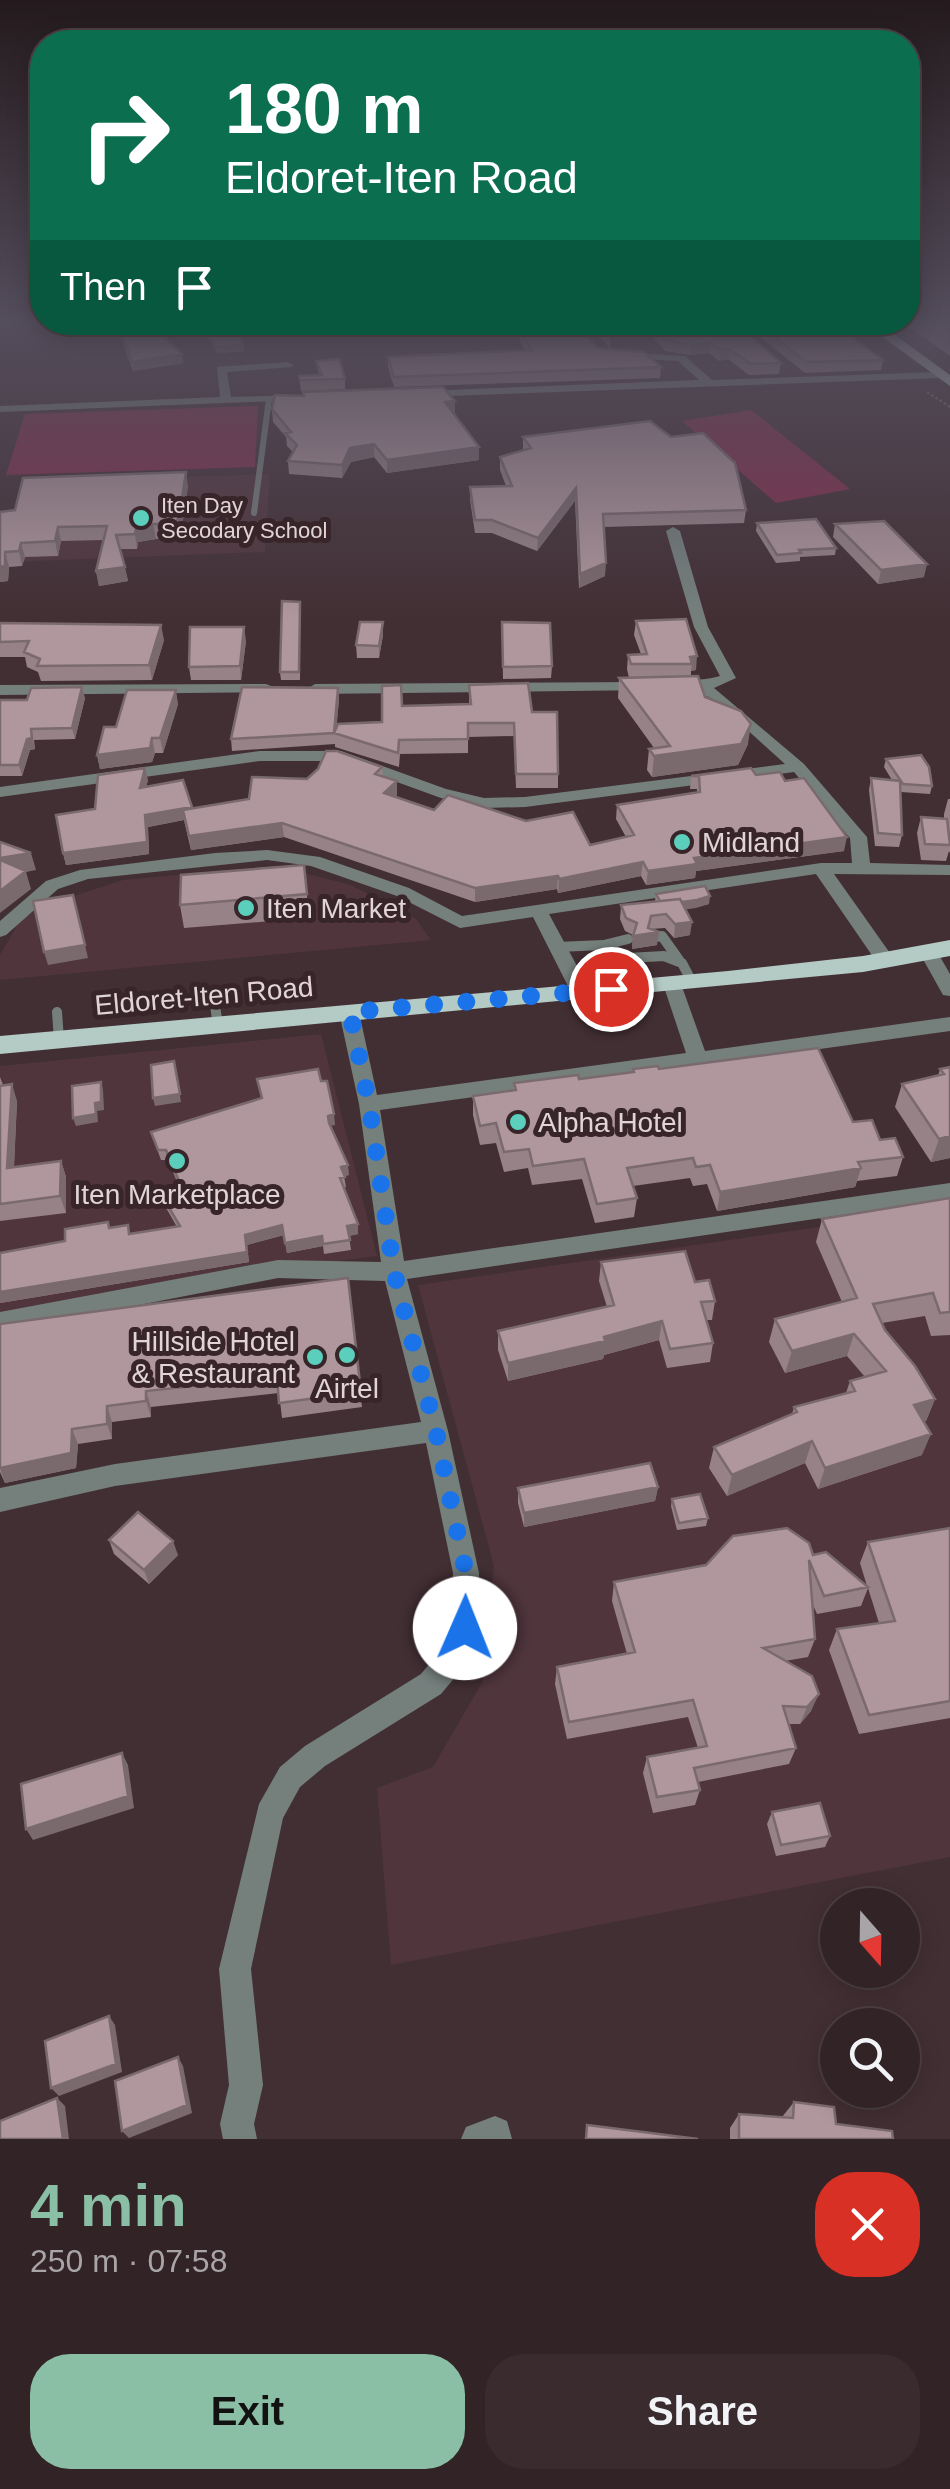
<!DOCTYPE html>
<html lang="en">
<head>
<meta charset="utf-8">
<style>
  body { margin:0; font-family:Helvetica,sans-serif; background:#3a2b2f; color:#f1f3f6; height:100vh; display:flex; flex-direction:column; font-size:38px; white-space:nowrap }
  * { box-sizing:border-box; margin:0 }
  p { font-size:32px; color:#a8a4a7 }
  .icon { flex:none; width:55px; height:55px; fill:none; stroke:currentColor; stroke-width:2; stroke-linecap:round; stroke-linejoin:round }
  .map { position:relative; height:2139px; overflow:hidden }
  .details { display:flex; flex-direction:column; background:#322327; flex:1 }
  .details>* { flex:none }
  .guide { position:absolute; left:30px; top:30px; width:890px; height:305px; border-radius:40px; box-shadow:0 5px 25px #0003,0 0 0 2px #4d4044; background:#0b6e4f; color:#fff; overflow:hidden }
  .needle { width:65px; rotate:160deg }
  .controls { position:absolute; left:820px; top:1888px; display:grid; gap:20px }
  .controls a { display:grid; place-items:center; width:100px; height:100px; border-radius:50%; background:#322327; box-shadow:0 5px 25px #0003,0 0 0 2px #4d4044; font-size:50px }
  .pin { position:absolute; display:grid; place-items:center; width:85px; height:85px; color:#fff; margin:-42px; border:5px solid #fff; border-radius:50%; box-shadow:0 2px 10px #0007 }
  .me { position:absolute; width:110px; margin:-55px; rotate:1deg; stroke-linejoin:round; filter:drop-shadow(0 0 8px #0008) }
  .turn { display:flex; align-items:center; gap:35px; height:210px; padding:0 30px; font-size:45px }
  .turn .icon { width:130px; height:130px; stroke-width:2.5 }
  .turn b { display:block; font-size:70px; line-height:85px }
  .then { display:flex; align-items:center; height:95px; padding:0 30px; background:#0003; gap:20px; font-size:38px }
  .round { display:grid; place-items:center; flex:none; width:105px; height:105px; border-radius:40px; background:#3a2b2f }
  .summary { display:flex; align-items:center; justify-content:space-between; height:170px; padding:0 30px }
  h1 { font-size:60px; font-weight:700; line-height:75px; color:#8abfa5 }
  .button { display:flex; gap:20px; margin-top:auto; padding:20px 30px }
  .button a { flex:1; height:115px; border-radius:40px; background:#8abfa5; color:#111; font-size:40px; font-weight:700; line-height:115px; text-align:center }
  .button a+a { background:#3a2b2f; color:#f1f3f6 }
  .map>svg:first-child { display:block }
</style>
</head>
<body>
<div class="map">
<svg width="950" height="2139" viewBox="0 0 950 2139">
  <rect width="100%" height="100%" fill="#422f34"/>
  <path fill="#50353d" d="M270 474 265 552 9 562 20 483Z
    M276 866 351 885 416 919 431 940 0 980V955L20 920 46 905 123 880Z
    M321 1034 377 1256 210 1277 0 1314V1066Z
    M950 1208V1857L391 1965 377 1788 433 1767 483 1681 494 1566 418 1285Z"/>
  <path fill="#822e4c" d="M258 406 255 467 6 475 25 414Z
    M751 410 850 489 776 503 682 421Z"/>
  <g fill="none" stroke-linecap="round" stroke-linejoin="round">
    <path stroke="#7c6b6f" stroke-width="2.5" stroke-dasharray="2.5 2.5" stroke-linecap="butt" d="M833 322 862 345
      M927 392 950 407"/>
    <path stroke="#75807d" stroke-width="6" d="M254 513 269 399"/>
    <path stroke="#75807d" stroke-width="10" d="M654 937 662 936 679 960
      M604 945 628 939
      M557 947 604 945 628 958 664 956 682 963 692 982
      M213 993 218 1025
      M57 1012 59 1040"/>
    <path fill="#75807d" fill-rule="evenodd" d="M627 353 685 356 712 380 940 372 946 375 940 378 422 397 416 394 422 391 699 380 678 361 623 358V354Z
      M288 362 293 365 292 367 227 372 231 397 299 395 305 398 303 400 0 412V406L220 397 217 367Z
      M673 527 680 531 708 627 736 678 714 688 804 764 867 837 870 863 950 865V875L834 874 892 956 894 960 892 964H878L816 874 549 914 591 992 581 998 571 992 533 917 460 928 397 896 311 866 267 860 88 879 58 889 6 935 0 937V921L46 881 80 870 215 853 267 850 320 857 409 888 462 916 821 863H852L850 838 794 772 525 807 484 808 441 798 339 761H260L0 797V787L260 751H341L446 789 484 798 525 797 785 764 713 699C697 690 679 696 667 687 679 679 705 681 720 676L694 627 666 531Z
      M646 682 651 684V690L315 694 307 689 315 684Z
      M266 684 271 686V692L0 695V685Z
      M928 946 935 948 950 974V996L943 995 919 952Z
      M672 978 681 984 705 1051 950 1017V1031L380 1110 404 1261 950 1183V1199L407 1279 448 1431 479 1573V1628L461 1670 441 1694 325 1766 300 1787 283 1818 251 1969 263 2085 254 2124 257 2139H223L220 2124 229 2085 219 1969 259 1804 280 1767 305 1746 421 1674 441 1650 451 1627 453 1573 426 1443 115 1486 0 1512V1488L115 1464 421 1422 385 1281 278 1278 0 1332V1312L278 1260 381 1262 359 1104 339 1012 342 1007H356L359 1012 377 1095 686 1053 663 984Z
      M495 2116 507 2121 512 2139H461L466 2127Z"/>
    <path fill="#b4cac5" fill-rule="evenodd" d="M862 322H877L950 375V386Z
      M950 940V956L863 972 0 1054V1036L728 971 863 956Z"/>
  </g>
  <path fill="#968287" d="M908 321H950V356L903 322H908Z
    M115 322H148L182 354 183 363 133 371Z
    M198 322H237L244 351 218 353Z
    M586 322H620V327L612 336 606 331 611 337 610 348Z
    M741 322H831L883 360 881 370 805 373Z
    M651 324 781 363 779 374 749 375 728 359 719 361 709 353 690 355 665 351 650 335Z
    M521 326 661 367 660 378 394 387 388 367V357L525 351 520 341Z
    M316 361 345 379V389L301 391 299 376 319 375Z
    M455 401V414H454L479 447V460L387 473 374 457 351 462 342 478 289 474 288 461 293 452 287 446 286 437 273 422 272 409Z
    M523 437 746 510 744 523 604 527 605 576 579 588 575 501 537 551 492 533H475L470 500V487L506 486 500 470V457L523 450Z
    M188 486 181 533 176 538 156 539 138 542 137 549H120L128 581 99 586 96 571 104 540 61 541 58 556 25 557 22 566 9 567 8 581 0 582V512Z
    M757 523 836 548 835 555 800 557V561L776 563 756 531Z
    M835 524 924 577 878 584 833 537Z
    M300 602V680H281L280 672Z
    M686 619 696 670 691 671V676L705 697 748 744 738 765 652 777 647 770 649 749 654 748 618 698 619 678H629L627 669 628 655 641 654 634 635 636 621Z
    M502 622 552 666 551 678 503 679Z
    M0 623 164 640 152 680 41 681 38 672 27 667 25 657H0Z
    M383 635 379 658H357L356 645Z
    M246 641 241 680H191L189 667Z
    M469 685 532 712 558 774V788H516L514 736 468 737V753L400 754 399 767 335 747V744L232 751 231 739 338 688 339 700 336 728 382 722 402 706 469 704Z
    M85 698 75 739 34 740 35 749 30 750 22 776H0V700Z
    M178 704 163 753H155L152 762 100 769 97 755 116 727Z
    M886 759 932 786 930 794 901 792 902 835 899 847 875 846 869 790 871 778 892 780 884 767Z
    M382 767 383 776 397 781V795L395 797 434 810 590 845 626 837 616 819 617 805 697 793V789H690L691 776 756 775 785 781 844 851 696 871 695 878 646 885 641 876 558 893 557 889 475 902 284 837 191 850 184 820 148 827 149 854 66 865 63 853 95 809 148 780 146 787 192 808 249 799 307 779Z
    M948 799H950V853L949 851 946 861 921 860 917 833 921 817 944 819V814Z
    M304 865 309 918 184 928 180 905Z
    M656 894 709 904 686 909 690 935 674 938 665 928 651 929 657 945 632 949 633 935 625 931 620 919 621 905 655 901Z
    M950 1067V1158L931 1162 895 1107 902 1084 938 1076 940 1069Z
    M633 1069H659L853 1122 880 1140 903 1157 897 1176 857 1181 855 1187 717 1211 707 1184 693 1186 690 1178 633 1186 637 1198 634 1217 595 1223 582 1179 532 1185 528 1168 504 1172 496 1143 480 1145 473 1115V1096L514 1090V1083L579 1079 633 1072Z
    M0 1077 3 1085 17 1101 14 1167 61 1161 66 1177V1213L0 1221Z
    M257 1079 321 1081 335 1125H330L349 1175 344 1176 346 1187 343 1188 358 1234 349 1236 351 1250 324 1254 323 1246 287 1253 284 1235 247 1245 249 1262 0 1303V1253L65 1241 110 1228 131 1234 177 1227 165 1206 162 1196 180 1189 168 1160H161L151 1132 261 1098Z
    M950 1198V1335L931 1336 925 1316 882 1323 885 1330 935 1399 926 1421H924L922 1455 818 1489 805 1463 727 1496 709 1468 714 1447 792 1414 794 1407 846 1393 850 1381 865 1377 847 1356 785 1373 769 1342 775 1319 842 1302 816 1242 822 1219Z
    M601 1262 695 1282 715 1301 712 1320H706L713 1343 710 1362 667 1368 659 1340 604 1355 603 1359 508 1381 498 1350V1331L607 1307 599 1281Z
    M348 1278 362 1407 282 1418 279 1393 151 1407V1417L112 1422V1439L78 1444 76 1468 5 1483 0 1472V1324Z
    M658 1487 655 1501 524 1527 518 1503V1488Z
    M672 1499 708 1518 706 1526 677 1530 671 1506Z
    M950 1528V1718L859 1734 829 1650 837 1629 879 1623 868 1588 861 1606 817 1614 812 1603 815 1639 808 1657 785 1661 811 1711 800 1724H789L796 1748 789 1764 698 1782 700 1790 695 1805 653 1813 643 1773 647 1757 698 1748 688 1717 567 1739 555 1684 557 1667 627 1654 612 1601 614 1582 813 1555 867 1586 860 1563 868 1542Z
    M109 1540 178 1555 149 1584 114 1554Z
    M772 1812 830 1836 825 1847 776 1856 767 1824Z
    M794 2102 836 2124 893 2139H730V2128L739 2114 782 2117Z"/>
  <path fill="#7a6a6e" d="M615 322H620V327L612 336V325Z
    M710 343 709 353 690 355 691 345Z
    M243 345 244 351 218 353 217 347Z
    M729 349 728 359 719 361 720 350Z
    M182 354 183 363 133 371 132 362Z
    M455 401V414L445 415V402Z
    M374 444V457L351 462 342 478V465L350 448Z
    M479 447V460L387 473V460Z
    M186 472 188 486 181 533 176 538 174 524Z
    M576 488 575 501 537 551 538 538Z
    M153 524 156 539 138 542 137 549 135 534 136 528Z
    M58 527 61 541 58 556 55 541Z
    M21 543 25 557 22 566 19 551Z
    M5 552 9 567 8 581 0 582V567Z
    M606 563 605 576 579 588 580 574Z
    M927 564 924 577 878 584 881 570Z
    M125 567 128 581 99 586 96 571Z
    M383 622V635L379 658V646Z
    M161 625 164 640 152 680 149 665Z
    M244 627 246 641 241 680 240 666Z
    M697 656 696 670 691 671 692 664 690 657Z
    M82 687 85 698 75 739 72 728Z
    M338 688 339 700 336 734 334 733 335 745 334 733Z
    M176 690 178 704 163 753 160 738Z
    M751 724 748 744 738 765 652 777 654 756Z
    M31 729 35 749 30 750 22 776 19 765Z
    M152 738 155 753 152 762 100 769 97 755Z
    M145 768 148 780 143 800 140 788Z
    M397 781V795L385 807 384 793Z
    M192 807 194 819 183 810 184 820 148 827 149 854 66 865 63 853 145 815Z
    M282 823 284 837 191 850 189 836Z
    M847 837 844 851 696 871 695 878 646 885 648 871 694 858Z
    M31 853 36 870 26 872 31 889 0 913V858Z
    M643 862 641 876 558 893 559 879Z
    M558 876 557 889 475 902V888Z
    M710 896 709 904 696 908 661 913 662 905Z
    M651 916 649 934 659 932 657 945 632 949 633 936Z
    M692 922 690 935 674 938 675 924Z
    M85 945 88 958 48 965 44 952Z
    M174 1061 181 1102 155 1106 153 1098Z
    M101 1082 103 1090 104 1110 97 1111 98 1122 76 1126 73 1118 95 1103Z
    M12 1084 17 1101 13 1184 7 1168Z
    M334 1114 335 1125 329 1126 328 1116Z
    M950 1136V1158L931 1162 939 1139Z
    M61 1161 66 1177V1213L60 1196Z
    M348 1165 349 1175 342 1177 341 1167Z
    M861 1168 855 1187 717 1211 720 1192Z
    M358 1224V1234L348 1236 347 1226Z
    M282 1225 284 1235 247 1245 249 1262 0 1303V1292L245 1235Z
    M322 1236 323 1246 287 1253 285 1243Z
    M662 1321 659 1340 604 1355 603 1359 508 1381V1363Z
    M854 1334 847 1356 785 1373 792 1351Z
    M146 1391 151 1407V1417L146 1401Z
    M935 1399 926 1421 906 1427 914 1405Z
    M107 1406 112 1422V1439L107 1424Z
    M72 1429 78 1444 76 1468 5 1483 0 1468Z
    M931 1434 922 1455 818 1489 825 1468Z
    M812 1441 805 1463 727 1496 732 1475Z
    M658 1487 655 1501 524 1527V1513Z
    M173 1541 178 1555 149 1584 144 1570Z
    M819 1694 811 1711 800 1724 807 1707Z
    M122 1753 128 1765 134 1808 33 1840 26 1829Z
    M109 2016 115 2025 122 2072 59 2096 51 2088Z
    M178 2057 183 2066 192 2113 129 2138 122 2131Z
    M57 2098 65 2106 69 2139H63Z"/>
  <path fill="#af979d" stroke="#7a6a6e" stroke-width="2.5" d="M917 321H950V344Z
    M117 322H148L182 354 132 362Z
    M201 322H237L243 345 217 347Z
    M545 322H575L597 348 644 352 661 367 394 377 388 357 532 350 520 331H524L521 326Z
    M668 322H734L781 363 751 364 729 349 720 350 710 343 691 345 666 340 651 324Z
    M756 322H831L883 360 806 362Z
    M339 359 345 379 300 380 299 376 322 375 316 361Z
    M443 387 455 401 445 402 479 447 387 460 374 444 350 448 342 465 288 461 297 445 285 433 291 432 272 409 275 395 304 396 303 392Z
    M650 421 671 437 703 433 735 463 746 510 603 514 606 563 580 574 576 488 538 538 492 520H475L470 487 512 486 500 457 531 448 523 437Z
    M186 472 179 518 174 524H153L136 528 135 534 116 535 125 567 96 571 107 526 58 527 55 541 21 543 19 551 5 552V566L0 567V512L15 510 23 478Z
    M816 519 836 548 799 550 801 553 777 555 757 523Z
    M884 521 927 564 881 570 835 524Z
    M282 601 300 602 299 672H280Z
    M686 619 697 656 690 657 692 664H631L628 655 647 654 636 621Z
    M360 622H383L379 646 356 645Z
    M502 622 550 623 552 666 503 667Z
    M0 623 161 625 149 665 37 666 40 659 24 652 29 641 0 642Z
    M190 627H244L240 666 189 667Z
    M698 676 705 697 741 711 751 724 741 744 654 756 649 749 670 746 619 678Z
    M528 683 532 712H557L558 774H516L514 723H468V739L399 740 398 753 334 733 338 724 382 722V686L401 685 402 706 471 704 469 685Z
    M82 687 72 728 31 729 32 738 27 739 19 765H0V700H27L31 688Z
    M242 687 338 688 334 733 231 739Z
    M127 690H176L160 738H152L150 748 97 755 104 727H116Z
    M326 751H337L382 767 375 774 397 781 384 793 434 810 448 795 526 821 573 812 590 845 634 835 617 805 700 792 699 776H691L751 768 756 775 780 772 785 781 804 778 847 837 694 858 697 864 648 871 643 862 559 879 558 876 475 888 282 823 189 836 183 810 249 799 252 777 307 779 318 769Z
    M921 755 929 767 932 786 903 784 886 759Z
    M145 768 140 788 183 780 192 807 145 815 147 842 63 853 56 815 95 809 98 775Z
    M871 778 900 781 902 835 878 833Z
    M921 817 947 819 950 845 925 844Z
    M0 842 31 853 0 858Z
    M0 860 26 871 0 891Z
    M304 865 307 894 180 905 181 875Z
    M705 886 710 896 697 900 682 902 680 899 660 901 656 894Z
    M73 895 85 945 44 952 33 901Z
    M680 899 692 922 675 924 666 914 651 916 648 928 659 932 633 936 637 923 626 918 621 905Z
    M818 1048 853 1122 872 1120 880 1140 895 1138 903 1157 858 1162 861 1168 720 1192 710 1165 696 1167 693 1158 627 1168 637 1198 597 1204 584 1159 533 1166 529 1149 504 1152 496 1123 480 1126 473 1096 516 1090 514 1083 578 1075 579 1079 634 1072 633 1069 658 1066 659 1069Z
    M174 1061 180 1094 153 1098 151 1065Z
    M950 1067V1136L939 1139 902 1084 944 1074 940 1069Z
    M318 1069 321 1081H327L334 1114 328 1116 329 1123 348 1165 341 1167 345 1177 340 1178 358 1224 347 1226 350 1240 323 1244 322 1236 285 1243 282 1225 245 1235 247 1252 0 1292V1253L65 1241V1229L108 1222 109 1228 128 1225 129 1234 180 1226 162 1196 182 1188 166 1150H158L151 1132 262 1098 257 1079Z
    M101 1082V1102L95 1103 96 1114 73 1118 72 1086Z
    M12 1084 7 1168 61 1161 60 1196 0 1204V1086Z
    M950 1198V1312L940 1313 933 1293 873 1304 885 1330 915 1366 935 1399 914 1405 931 1434 825 1468 812 1441 732 1475 714 1447 797 1412 794 1407 855 1391 850 1381 886 1371 854 1334 792 1351 775 1319 857 1298 822 1219Z
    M685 1251 695 1282 709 1280 715 1301 701 1302 713 1343 670 1349 662 1321 604 1337 605 1341 508 1363 498 1331 614 1305 601 1262Z
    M348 1278 361 1392 279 1403 277 1377 146 1391V1401L107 1406V1424L72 1429 71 1453 0 1468V1324Z
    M650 1463 658 1487 524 1513 518 1488Z
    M700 1494 708 1518 679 1523 672 1499Z
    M138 1512 173 1541 144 1570 109 1540Z
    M787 1528 809 1543 813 1555 826 1552 868 1587 824 1596 809 1560 815 1639 763 1648 812 1676 819 1694 807 1707 783 1706 796 1748 694 1768 700 1790 657 1797 647 1757 707 1746 693 1700 569 1722 557 1667 635 1652 614 1582 706 1565 733 1536Z
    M950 1528V1701L869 1715 837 1629 895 1621 868 1542Z
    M122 1753 128 1796 26 1829 21 1784Z
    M820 1803 830 1836 781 1845 772 1812Z
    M109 2016 116 2064 51 2088 45 2041Z
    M178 2057 187 2105 122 2131 115 2081Z
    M57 2098 63 2139H0V2121Z
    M794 2102 834 2107 836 2124 892 2131 893 2139H739V2114L793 2118Z
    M587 2125 698 2139H586Z"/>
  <linearGradient id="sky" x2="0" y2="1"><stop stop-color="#241a1d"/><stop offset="0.52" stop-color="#544d5c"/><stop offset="1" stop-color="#544d5c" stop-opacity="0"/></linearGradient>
  <rect width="950" height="620" fill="url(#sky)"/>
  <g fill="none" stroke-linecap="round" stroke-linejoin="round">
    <path stroke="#1a73e8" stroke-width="18" stroke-dasharray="0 32.4" d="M465 1628 466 1573 436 1431 394 1272 369 1104 350 1012 611 989"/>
  </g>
  <g fill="#5bcebc" stroke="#38252a" stroke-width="4">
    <circle cx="141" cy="518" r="10"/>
    <circle cx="682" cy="842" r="10"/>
    <circle cx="246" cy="908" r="10"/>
    <circle cx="518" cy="1122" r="10"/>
    <circle cx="177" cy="1161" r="10"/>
    <circle cx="347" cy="1355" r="10"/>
    <circle cx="315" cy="1357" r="10"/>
  </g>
  <g text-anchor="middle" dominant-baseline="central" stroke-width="10" stroke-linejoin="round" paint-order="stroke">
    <g font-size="22" fill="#e1d4d7" stroke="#38252a" text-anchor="start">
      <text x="161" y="505">Iten Day<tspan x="161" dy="25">Secodary School</tspan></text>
    </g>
    <g font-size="28" fill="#e1d4d7" stroke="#38252a" text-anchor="start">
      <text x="702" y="842">Midland</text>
      <text x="266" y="908">Iten Market</text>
      <text x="538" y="1122">Alpha Hotel</text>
      <text x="177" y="1194" text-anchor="middle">Iten Marketplace</text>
      <text x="295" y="1341" text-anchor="end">Hillside Hotel<tspan x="295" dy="32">&amp; Restaurant</tspan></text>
      <text x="347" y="1388" text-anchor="middle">Airtel</text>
    </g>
    <g font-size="28" fill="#e1d4d7" stroke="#38252a">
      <text transform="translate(204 996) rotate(-5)">Eldoret-Iten Road</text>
    </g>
  </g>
</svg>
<div class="controls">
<a><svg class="needle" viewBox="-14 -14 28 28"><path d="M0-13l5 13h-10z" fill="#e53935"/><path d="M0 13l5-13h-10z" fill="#a8a4a7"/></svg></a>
<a><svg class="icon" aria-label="search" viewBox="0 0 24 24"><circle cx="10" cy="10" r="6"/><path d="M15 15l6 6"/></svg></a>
</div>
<div class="pin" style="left:611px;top:989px;background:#d93025"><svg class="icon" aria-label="arrive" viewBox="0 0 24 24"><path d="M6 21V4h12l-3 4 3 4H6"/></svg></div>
<svg class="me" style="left:465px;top:1628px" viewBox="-20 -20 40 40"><circle r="19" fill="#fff"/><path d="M0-13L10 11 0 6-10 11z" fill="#1a73e8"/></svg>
<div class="guide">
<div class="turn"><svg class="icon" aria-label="right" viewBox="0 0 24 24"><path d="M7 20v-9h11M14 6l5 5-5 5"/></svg><div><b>180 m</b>Eldoret-Iten Road</div></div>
<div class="then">Then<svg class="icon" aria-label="arrive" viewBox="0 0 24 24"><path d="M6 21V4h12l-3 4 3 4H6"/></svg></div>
</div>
</div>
<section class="details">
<div class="summary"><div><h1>4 min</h1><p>250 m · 07:58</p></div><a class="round" style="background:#d93025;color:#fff"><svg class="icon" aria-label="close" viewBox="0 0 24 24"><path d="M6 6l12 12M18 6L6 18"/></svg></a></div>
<div class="button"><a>Exit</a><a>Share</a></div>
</section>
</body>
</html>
